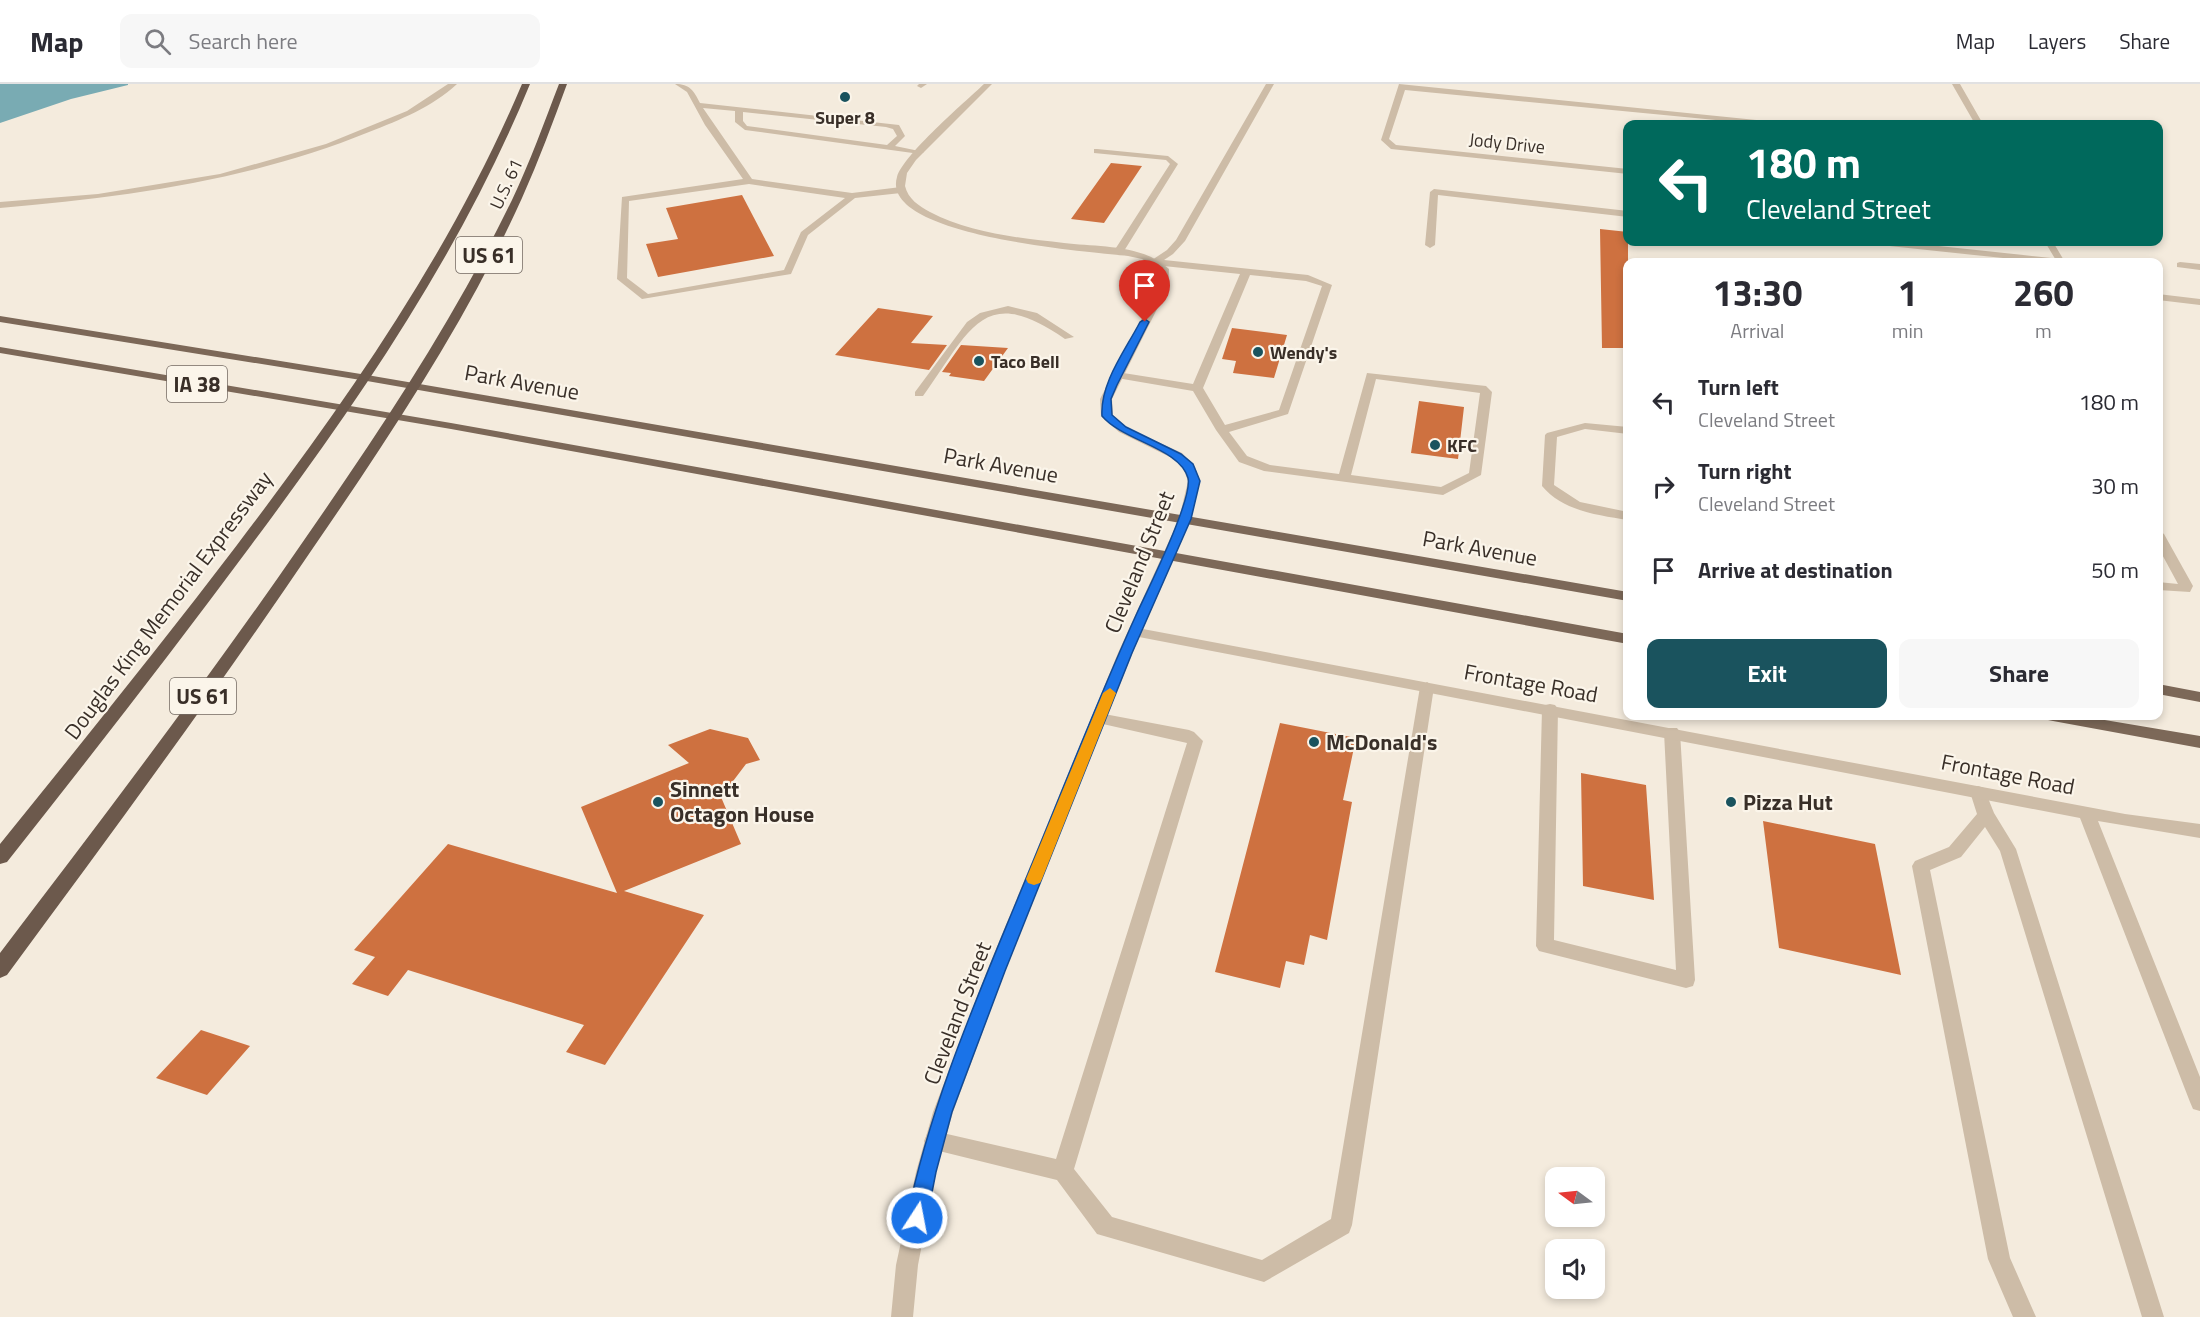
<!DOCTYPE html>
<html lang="en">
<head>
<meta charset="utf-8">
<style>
  body { margin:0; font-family:"Titillium Web",sans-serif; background:#f7f7f7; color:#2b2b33; height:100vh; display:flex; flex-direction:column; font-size:22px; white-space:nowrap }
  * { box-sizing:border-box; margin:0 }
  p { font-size:20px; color:#7c7c81 }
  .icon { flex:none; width:33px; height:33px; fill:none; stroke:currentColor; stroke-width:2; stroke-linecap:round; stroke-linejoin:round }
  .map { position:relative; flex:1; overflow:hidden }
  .sheet { position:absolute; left:1623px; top:174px; width:540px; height:462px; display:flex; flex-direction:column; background:#fff; border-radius:12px; box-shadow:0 3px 9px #0003 }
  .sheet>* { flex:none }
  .top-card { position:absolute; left:1623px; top:36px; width:540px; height:126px; border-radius:12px; box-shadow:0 3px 9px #0003; background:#00695c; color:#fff; overflow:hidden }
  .needle { width:39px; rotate:285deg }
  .fabs { position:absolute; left:1545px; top:1083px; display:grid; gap:12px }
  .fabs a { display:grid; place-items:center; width:60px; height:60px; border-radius:12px; background:#fff; box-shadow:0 3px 9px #0003; font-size:30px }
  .pin { position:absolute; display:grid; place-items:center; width:51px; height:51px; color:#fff; margin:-62px -26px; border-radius:50% 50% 50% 0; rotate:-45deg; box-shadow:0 0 6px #0007 }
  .pin .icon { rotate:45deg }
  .me { position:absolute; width:66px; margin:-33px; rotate:11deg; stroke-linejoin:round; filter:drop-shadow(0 0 4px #0008) }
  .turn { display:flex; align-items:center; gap:21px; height:126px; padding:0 24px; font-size:27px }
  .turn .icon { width:78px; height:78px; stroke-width:2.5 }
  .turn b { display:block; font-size:42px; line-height:51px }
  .eta { display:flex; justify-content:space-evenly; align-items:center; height:102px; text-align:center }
  .eta b { font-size:36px; font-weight:700; line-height:42px }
  .button { display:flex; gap:12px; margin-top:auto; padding:12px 24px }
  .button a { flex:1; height:69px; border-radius:12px; background:#1a535e; color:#fff; font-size:24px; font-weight:700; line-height:69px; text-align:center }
  .button a+a { background:#f7f7f7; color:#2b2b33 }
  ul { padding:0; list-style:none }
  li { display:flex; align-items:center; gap:18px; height:84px; padding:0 24px }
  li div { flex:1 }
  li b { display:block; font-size:22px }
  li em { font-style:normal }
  header { display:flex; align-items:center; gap:36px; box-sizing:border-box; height:84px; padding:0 30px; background:#fff; border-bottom:2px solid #e1e1e2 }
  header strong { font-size:28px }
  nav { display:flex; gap:33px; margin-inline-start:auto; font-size:21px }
  .search { width:420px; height:54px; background:#f7f7f7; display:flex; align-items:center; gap:15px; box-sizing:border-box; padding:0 21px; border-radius:12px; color:#7c7c81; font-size:22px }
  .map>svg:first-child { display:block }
</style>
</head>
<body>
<header>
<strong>Map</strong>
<div class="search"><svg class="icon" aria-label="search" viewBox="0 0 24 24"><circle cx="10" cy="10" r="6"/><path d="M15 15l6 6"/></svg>Search here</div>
<nav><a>Map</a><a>Layers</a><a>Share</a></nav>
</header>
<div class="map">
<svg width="2200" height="1233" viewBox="0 0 2200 1233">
  <rect width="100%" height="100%" fill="#f4ebdd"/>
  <path fill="#79abb3" d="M0 0H128V1L71 15 0 39Z"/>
  <path fill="#ce7140" d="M1111 79 1142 82 1104 139 1071 135Z
    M742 111 774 172 658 193 646 160 678 155 666 124Z
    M1600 145 1628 148V264H1602Z
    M878 224 933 232 911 259 947 261 929 286 835 271Z
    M1232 244 1287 251 1274 294 1233 289 1236 277 1222 275Z
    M961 261 1008 264 984 297 949 292 951 289 942 288Z
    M1419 317 1464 323 1458 375 1411 369Z
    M1280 639 1356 654 1343 716 1352 718 1327 856 1310 851 1304 881 1286 877 1280 904 1215 888Z
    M710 645 748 654 760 676 746 680 721 713 741 760 624 807 704 831 605 981 566 968 584 941 408 886 388 912 352 900 375 873 354 866 448 760 617 809 581 723 689 679 668 661Z
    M1581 689 1646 701 1654 816 1583 802Z
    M1763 737 1875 760 1901 891 1779 864Z
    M201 946 250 962 207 1011 156 994Z"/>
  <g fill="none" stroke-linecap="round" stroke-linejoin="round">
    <path fill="#cdbca7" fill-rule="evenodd" d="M448 0H457C432 23 400 36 369 48 252 96 126 113 0 124V118L98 110 220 90 326 60 407 27Z
      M675 0C690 0 694 7 700 19L899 41 905 52 895 62 924 68 920 70 745 46 735 38V27L703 24 752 95 852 109 901 103 905 106 901 109 855 114 808 151 791 190 642 215 617 195 622 113 743 95 705 41 687 8ZM743 28 886 43 893 45 897 52 887 61 747 42 743 37ZM749 100 845 114 801 148 784 186 648 210 627 194 629 117Z
      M919 0H927L921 4 917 2Z
      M1266 0H1274L1185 157 1173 170 1164 176 1308 191 1332 201 1288 330 1229 348 1247 372 1270 381 1339 390 1367 289 1486 302 1492 308 1481 391 1443 411 1264 387 1239 378 1216 346 1193 307 1117 294 1112 291 1117 288 1193 300 1240 190 1154 181 1149 178 1167 166 1176 156ZM1250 191 1306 197 1322 202 1279 326 1225 341 1203 304ZM1376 295 1480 309 1469 389 1441 403 1351 391Z
      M1399 0 1776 38 1780 40H1757L1405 6 1389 55 1396 61 1628 85V90L1391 65 1381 56Z
      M1097 65 1168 72 1178 80 1124 167 1119 170 1114 167 1170 80 1166 76 1094 69V65Z
      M1434 105 1628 127V133L1438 111 1435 161 1430 164 1425 161 1430 108Z
      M1875 158H1901L2061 175 2066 178H2040L1880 161Z
      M2180 178 2200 180V186L2177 183V179Z
      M1008 222 1037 229 1074 253 1065 255C982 197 970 248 923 312H915V308L967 238 980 229Z
      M1585 339 1628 343V350L1585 345 1557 353 1554 401 1580 418 1628 428V436C1597 431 1563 427 1542 402L1545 351 1547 349Z
      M2158 446 2164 450 2193 502 2190 508 2158 506V498L2178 500 2158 463Z
      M1427 598 1434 603 1352 1141 1349 1149 1264 1198 1097 1150 1057 1096 927 1064 924 1057 927 1050 934 1047 1056 1075 1187 659 1094 638 1091 634 1094 630 1099 629 1189 646 1194 648 1203 657 1074 1085 1112 1133 1262 1176 1331 1135 1420 603Z
      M1550 620 1555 621 1558 625 1554 856 1676 886 1664 648 1667 644H1677L1680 648 1695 896 1693 902 1686 904 1539 867 1536 862 1542 625 1545 621Z
      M1978 702 1984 704 1994 729 2016 765 2164 1233H2142L2000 767 1985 743 1961 773 1930 786 2010 1174 2036 1233H2013L1988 1175 1912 782 1915 777 1949 763 1977 730 1970 708 1972 704Z"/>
    <path fill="#cdbca7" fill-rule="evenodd" d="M984 0H992L916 76 907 89 905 102C908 115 919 122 930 128 970 149 1019 154 1064 159 1097 163 1143 160 1169 185L1168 203 1112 315 1113 331 1127 344 1182 369 1195 383 1200 397 1191 435 1143 545 2125 730 2200 740V754L2098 737 2200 993V1027L2193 1025 2190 1018 2080 734 1139 553 1005 887 953 1028 936 1088 918 1181 913 1233H891L896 1181 916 1088 933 1028 987 887 1118 569 1179 435 1188 397 1183 384 1174 375 1119 348 1101 332 1100 315 1158 203 1159 186 1142 175 1128 172C1093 168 879 153 897 93 904 70 964 19 984 0Z
      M1952 0H1960L1983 40H1975Z
      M2045 158H2053L2065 178H2057Z
      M2158 210 2200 215V221L2158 216Z"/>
    <path fill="#7c6858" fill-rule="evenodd" d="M0 232 367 291 1628 508V517L367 297 0 238Z
      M0 263 451 339 1628 550V560L451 345 0 269Z
      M2158 600 2200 608V618L2158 610Z
      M2046 632H2081L2200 652V664L2053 637 2048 636Z"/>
    <path fill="#6c594c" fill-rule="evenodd" d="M522 0H530C461 168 360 315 252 460 172 568 90 673 7 778L0 780V760C80 661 160 562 237 461 347 316 451 168 522 0Z
      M559 0H567C553 38 539 76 522 114 466 238 390 352 313 464 215 609 111 750 7 891L0 894V869C102 735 204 601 300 462 377 351 453 238 512 116 530 78 544 39 559 0Z"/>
  </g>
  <path fill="#1a73e8" stroke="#114b97" stroke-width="1.5" d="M1145 235 1149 238 1117 301 1111 315 1112 331 1126 343 1181 370 1193 380 1200 397 1191 435 1132 569 1005 887 952 1028 936 1088 927 1134 924 1141 917 1144 910 1141 907 1134C930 1021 976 916 1020 809 1059 716 1095 621 1137 529 1148 505 1193 415 1188 394 1180 364 1123 357 1102 332 1100 299 1125 267 1140 238Z"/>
  <path fill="#f59e0b" d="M1110 604 1116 609 1042 795 1040 799 1034 801 1028 799 1026 795 1103 609Z"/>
  <g fill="#1a535e" stroke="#fbf5ea" stroke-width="2">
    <circle cx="845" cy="13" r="6"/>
    <circle cx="1258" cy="268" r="6"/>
    <circle cx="979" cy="277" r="6"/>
    <circle cx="1435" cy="361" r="6"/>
    <circle cx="1314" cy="658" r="6"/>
    <circle cx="658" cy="718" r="6"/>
    <circle cx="1731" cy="718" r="6"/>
  </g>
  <g text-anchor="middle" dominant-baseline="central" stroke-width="4.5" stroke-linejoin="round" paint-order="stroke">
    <g font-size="18" font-weight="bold" fill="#392f28" stroke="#fbf5ea" text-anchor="start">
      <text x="845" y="33" text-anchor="middle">Super 8</text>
      <text x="1270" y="268">Wendy's</text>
      <text x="991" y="277">Taco Bell</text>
      <text x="1447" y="361">KFC</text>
    </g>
    <g font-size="18" fill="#392f28" stroke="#fbf5ea">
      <text transform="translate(1507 59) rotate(6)">Jody Drive</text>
      <text transform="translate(506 100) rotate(-65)">U.S. 61</text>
    </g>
    <g fill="#fbf5ea" stroke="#736a62" stroke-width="1.5">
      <rect x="456" y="153" width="66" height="36" rx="4.5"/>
      <rect x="167" y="282" width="60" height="36" rx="4.5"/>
      <rect x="170" y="594" width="66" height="36" rx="4.5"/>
    </g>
    <g font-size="21" font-weight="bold" fill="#392f28">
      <text x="489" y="171">US 61</text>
      <text x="197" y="300">IA 38</text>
      <text x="203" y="612">US 61</text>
    </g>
    <g font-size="22" fill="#392f28" stroke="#fbf5ea">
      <text transform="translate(522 298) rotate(10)">Park Avenue</text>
      <text transform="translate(1001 381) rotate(10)">Park Avenue</text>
      <text transform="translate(1480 464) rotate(10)">Park Avenue</text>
      <text transform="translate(1139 478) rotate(-68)">Cleveland Street</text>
      <text transform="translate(168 521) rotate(-53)">Douglas King Memorial Expressway</text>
      <text transform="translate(1531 599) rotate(10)">Frontage Road</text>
      <text transform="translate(2008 690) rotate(11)">Frontage Road</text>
      <text transform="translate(957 929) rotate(-69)">Cleveland Street</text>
    </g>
    <g font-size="22" font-weight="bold" fill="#392f28" stroke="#fbf5ea" text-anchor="start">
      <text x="1326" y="658">McDonald's</text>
      <text x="670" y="705">Sinnett<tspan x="670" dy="25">Octagon House</tspan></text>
      <text x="1743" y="718">Pizza Hut</text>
    </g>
  </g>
</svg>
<div class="fabs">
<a><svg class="needle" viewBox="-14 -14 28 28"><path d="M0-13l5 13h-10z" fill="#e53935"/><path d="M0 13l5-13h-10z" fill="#7c7c81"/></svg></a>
<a><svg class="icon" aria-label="sound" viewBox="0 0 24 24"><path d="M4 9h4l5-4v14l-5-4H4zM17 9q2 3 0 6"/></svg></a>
</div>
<div class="pin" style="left:1145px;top:238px;background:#d93025"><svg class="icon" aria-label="arrive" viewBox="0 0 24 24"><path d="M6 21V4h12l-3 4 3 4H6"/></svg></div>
<svg class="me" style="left:917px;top:1134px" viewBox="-20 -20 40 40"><circle r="17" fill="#1a73e8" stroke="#fff" stroke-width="3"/><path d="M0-11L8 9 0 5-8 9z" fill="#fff"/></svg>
<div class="top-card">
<div class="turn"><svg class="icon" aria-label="left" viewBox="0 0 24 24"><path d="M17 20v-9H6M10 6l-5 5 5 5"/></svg><div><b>180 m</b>Cleveland Street</div></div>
</div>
<section class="sheet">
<div class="eta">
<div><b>13:30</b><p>Arrival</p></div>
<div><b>1</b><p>min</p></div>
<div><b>260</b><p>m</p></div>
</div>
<ul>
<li><svg class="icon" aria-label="left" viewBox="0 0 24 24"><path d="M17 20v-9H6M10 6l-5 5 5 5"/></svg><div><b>Turn left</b><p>Cleveland Street</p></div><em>180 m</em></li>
<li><svg class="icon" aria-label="right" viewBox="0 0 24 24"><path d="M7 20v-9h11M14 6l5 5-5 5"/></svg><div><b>Turn right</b><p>Cleveland Street</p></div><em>30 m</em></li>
<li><svg class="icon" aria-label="arrive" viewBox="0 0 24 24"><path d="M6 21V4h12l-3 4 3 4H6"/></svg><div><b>Arrive at destination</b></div><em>50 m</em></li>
</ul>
<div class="button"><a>Exit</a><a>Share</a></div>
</section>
</div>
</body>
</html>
